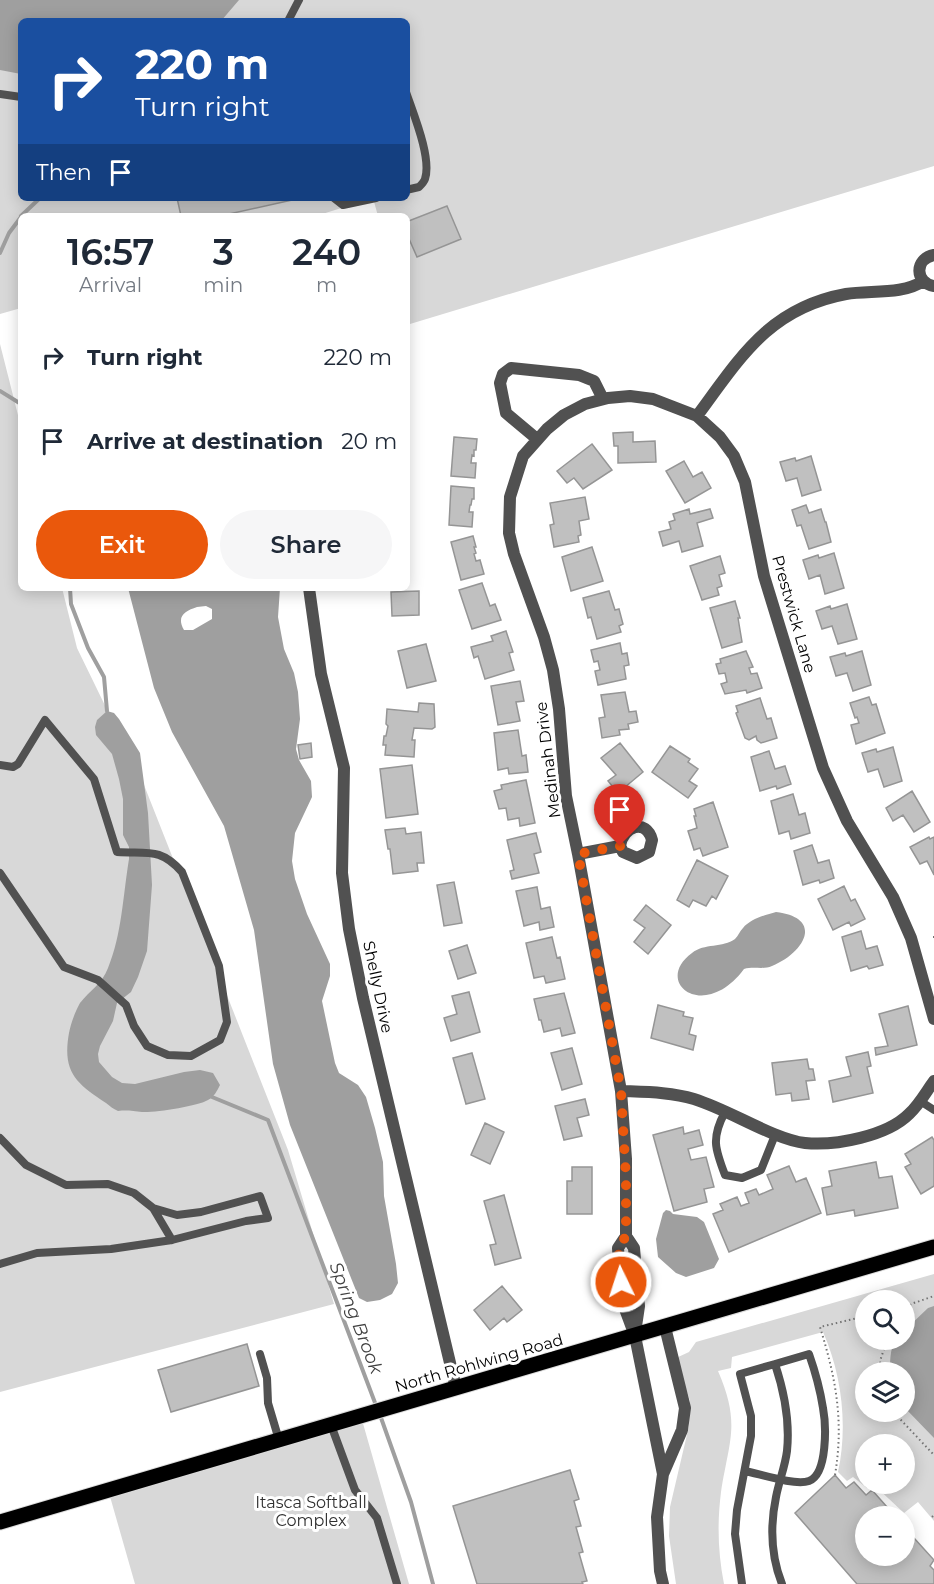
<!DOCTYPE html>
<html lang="en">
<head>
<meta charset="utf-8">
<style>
  body { margin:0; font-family:Montserrat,sans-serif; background:#f6f6f7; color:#1f2937; height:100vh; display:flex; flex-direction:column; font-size:22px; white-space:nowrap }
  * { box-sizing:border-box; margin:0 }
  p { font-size:20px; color:#747a83 }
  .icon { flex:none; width:33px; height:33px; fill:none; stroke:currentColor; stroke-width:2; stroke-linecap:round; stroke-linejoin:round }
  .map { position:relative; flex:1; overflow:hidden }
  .side { position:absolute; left:18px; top:213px; width:392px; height:378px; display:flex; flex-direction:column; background:#fff; border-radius:9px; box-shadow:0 3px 15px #0003 }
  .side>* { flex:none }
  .banner { position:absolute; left:18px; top:18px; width:392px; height:183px; border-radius:9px; box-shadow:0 3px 15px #0003; background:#1a4fa0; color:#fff; overflow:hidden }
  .buttons { position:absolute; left:855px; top:1290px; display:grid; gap:12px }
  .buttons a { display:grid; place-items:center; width:60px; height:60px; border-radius:50%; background:#fff; box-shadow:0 3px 15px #0003; font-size:30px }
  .pin { position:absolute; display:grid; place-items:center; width:51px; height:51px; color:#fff; margin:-62px -26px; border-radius:50% 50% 50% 0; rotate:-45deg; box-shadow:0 0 6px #0007 }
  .pin .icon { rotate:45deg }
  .me { position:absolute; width:66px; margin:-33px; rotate:356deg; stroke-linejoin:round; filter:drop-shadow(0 0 4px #0008) }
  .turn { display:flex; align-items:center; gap:21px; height:126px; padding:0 18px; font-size:27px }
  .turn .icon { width:78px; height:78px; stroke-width:2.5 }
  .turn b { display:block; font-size:42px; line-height:51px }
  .then { display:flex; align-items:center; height:57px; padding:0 18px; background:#0003; gap:12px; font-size:22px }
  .eta { display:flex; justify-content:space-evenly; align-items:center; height:102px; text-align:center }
  .eta b { font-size:36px; font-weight:600; line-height:42px }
  .cta { display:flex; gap:12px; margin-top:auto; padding:12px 18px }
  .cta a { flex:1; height:69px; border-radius:36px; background:#ea580c; color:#fff; font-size:24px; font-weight:600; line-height:69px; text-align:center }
  .cta a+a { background:#f6f6f7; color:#1f2937 }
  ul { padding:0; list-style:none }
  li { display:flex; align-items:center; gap:18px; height:84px; padding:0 18px }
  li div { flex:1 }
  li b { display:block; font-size:22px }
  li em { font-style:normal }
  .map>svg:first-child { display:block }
</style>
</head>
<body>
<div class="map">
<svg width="934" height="1584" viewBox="0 0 934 1584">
  <rect width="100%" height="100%" fill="#fff"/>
  <path fill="#d8d8d8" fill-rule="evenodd" d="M0 0H934V166L410 324 406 313V216H378L373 198 316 216H21V308L0 314ZM21 21H406V198H21Z
    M0 344 21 427V588H62L77 648 114 724 131 752 288 1150 334 1304 0 1392Z
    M934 1274V1521L918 1502 904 1513 873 1484H904V1444H866V1484H872L867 1488 853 1477 847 1481 838 1472C848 1426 842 1375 823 1332L732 1357 731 1368 718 1371C741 1424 729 1440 721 1492 717 1524 718 1553 724 1584H676L669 1536 670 1507 689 1426 690 1401 676 1358 689 1352 696 1342ZM866 1300H904V1340H866ZM866 1372H904V1412H866Z
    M362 1420 409 1584H135L109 1493Z"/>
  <path fill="#9f9f9f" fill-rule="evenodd" d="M0 0H239L221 21H21V74L0 70Z
    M128 588H280L278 617 284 649 294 673 298 692 300 719 296 749 299 760 311 781 312 797 295 833 292 861 295 879 307 914 330 964V976L322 1001 335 1063 339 1073 358 1085 366 1097 375 1128 383 1162 384 1196 396 1264 398 1283 392 1294 380 1300 367 1302 359 1298 290 1125 273 1064 254 930 224 826 172 732 154 688ZM197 607 206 606 212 609V619L193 630H184C176 616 185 611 197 607Z
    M107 711 114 713 119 719 140 753 148 813 152 885 147 951 138 977 131 992 117 1003 113 1021 100 1046 98 1054 99 1062 112 1077 122 1083 135 1084 184 1072 200 1070 213 1073 220 1085C217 1091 214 1097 208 1100 198 1106 154 1113 142 1112 133 1111 127 1110 118 1111 113 1109 110 1106 106 1103 76 1083 62 1072 69 1033 71 1023 75 1012 80 1003 90 990 102 984 108 968 122 934 123 895 129 859V847L123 835V799L119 779 112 754 96 735 95 727 97 720Z
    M776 912C825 918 804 953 772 966 763 970 754 966 744 969 704 1023 652 982 692 953 704 943 723 948 735 939 738 936 740 931 743 928 750 919 765 915 776 912Z
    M666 1210 670 1211 673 1214 697 1217 704 1222 719 1259 714 1268 686 1277 676 1273 658 1257 656 1239 663 1213Z
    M934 1306V1438L905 1408 904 1372H890C890 1361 890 1350 895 1340H904L905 1330 928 1308Z"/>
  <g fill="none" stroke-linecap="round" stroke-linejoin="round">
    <path stroke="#9f9f9f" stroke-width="4" d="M21 216 40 198
      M0 253 9 233 21 217
      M0 391 21 404
      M70 588 71 604 88 648 104 677 107 711
      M212 1097 268 1120 377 1408
      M380 1415 411 1502 433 1584"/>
  </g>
  <path fill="#c0c0c0" stroke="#959595" stroke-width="1.5" d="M177 198H301L220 216H181Z
    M447 206 461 239 417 257 406 232V222Z
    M633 432V442L655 441 656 462 618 463V446H614L613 433Z
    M454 437 477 439 476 450H474V456L472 455 471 463H476L475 478 451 476Z
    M592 444 612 470 583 489 574 478 567 483 557 471Z
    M811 456 821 490 802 496 797 478 786 481 780 462 795 458 796 461Z
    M684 461 693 477 702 472 711 488 685 503 666 471Z
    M451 486 474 488V499H472L471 505H470L469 512H473L472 527 449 525Z
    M585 497 589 519 579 521 581 535 578 536 579 542 554 547 550 525 554 524 550 503Z
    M806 505 809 513 821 509 825 522H826L831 542 809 549 801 525 797 526 792 510Z
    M689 509 690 514 710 509 713 518 697 523 703 546 682 552 679 541 663 546 659 532 671 529 669 522 675 520 673 514Z
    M473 536 476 547H474L476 553 474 554 476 561 480 560 484 574 461 580 451 542Z
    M592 547 603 581 571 591 562 557Z
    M834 553 844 588 825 594 820 575 809 579 803 560 818 555 819 558Z
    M720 556 725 573 719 575 722 586 717 588 719 595 702 600 690 566Z
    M482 583 490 606 495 604 501 620 472 629 459 590Z
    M419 591V615L392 616 391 592Z
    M609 591 615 610 619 609 623 624 619 626 621 632 597 639 591 617 588 618 583 598Z
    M735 601 740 618H738L742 642 722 648 710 608Z
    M847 604 857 639 838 644 832 626 822 629 816 611 830 606 831 609Z
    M506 631 513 652 509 653 514 670 485 679 478 656 474 658 471 647 493 641 491 636Z
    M620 643 622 654 627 653 629 665 624 666 626 679 598 685 595 671 600 670 598 661 594 662 591 650Z
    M426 644 436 681 407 688 398 651Z
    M746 651 753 667 749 668 751 674 757 673 762 688 747 693 746 690 725 694 721 684 727 682 725 673 719 674 716 664 721 663 720 659Z
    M862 651 871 685 853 691 847 673 836 676 830 657 845 653 846 656Z
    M520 681 524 701 516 702 520 721 498 725 491 686Z
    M625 692 629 712 636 711 638 722 628 724 629 729 619 730 620 735 602 738 599 718 605 717 601 695Z
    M869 697 872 705 876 704 885 733 856 744 851 725 859 723 857 717 855 718 850 703Z
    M760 698 767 719 771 718 777 738 761 743 757 740 756 736 749 740 745 738 736 713 738 712 736 706Z
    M419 703 434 704 435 727 432 729 414 728 412 740H415L414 757 385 755 386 745H383L384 736H386L388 726 386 724 387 709 418 712Z
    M518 730 522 756 526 755 528 772 509 774 508 768 498 770 494 733Z
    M311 743 312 757 300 759 298 745Z
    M620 743 643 772 618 793 608 781 616 775 601 758Z
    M670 746 690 759 688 762 698 769 689 781 697 786 688 798 652 772Z
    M893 747 902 781 884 787 878 769 868 772 862 753 876 749 877 752Z
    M769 751 775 769 785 766 791 784 777 789 776 786 760 791 751 757Z
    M412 765 418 814 386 818 380 769Z
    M526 780 535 823 520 826 519 818 508 820 506 808 499 809 494 791 502 789 501 785Z
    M912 791 930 822 914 832 903 815 893 821 886 808Z
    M793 794 799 815 805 813 810 833 791 839 789 831 779 834 771 801Z
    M713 802 728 847 703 856 700 848 694 850 688 831 697 828 694 816H696L694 809Z
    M405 828 406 834 421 832 424 863H417L418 871 393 874 390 849H388L385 830Z
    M536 833 541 852 534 854 539 873 512 879 510 871 514 870 507 840Z
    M929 837 930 839 934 837V875L927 861 920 864 910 847Z
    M812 845 818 863 829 860 834 878 820 883 819 880 803 885 794 851Z
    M697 860 728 876 716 899 712 896 706 906 693 900 689 907 677 900Z
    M454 882 462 923 444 926 437 885Z
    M844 886 851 901 855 899 865 919 851 926 849 922 833 930 818 899Z
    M537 887 541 909 550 907 554 927 540 930 539 922 524 926 516 891Z
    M646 905 671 925 648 954 634 942 645 928 634 920Z
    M861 931 866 949 877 946 883 965 869 969 867 966 851 971 842 937Z
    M552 937 557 958 560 957 565 979 546 983 544 976 534 978 526 943Z
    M467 945 476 973 458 979 449 951Z
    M469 992 480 1032 451 1041 444 1018 457 1014 452 996Z
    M564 993 575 1033 562 1036 560 1028 544 1032 541 1020H539L534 999Z
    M658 1005 684 1012 683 1016 693 1018 689 1034 696 1036 693 1050 651 1038Z
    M908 1006 917 1045 876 1055 875 1048 888 1046 879 1014Z
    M572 1048 582 1084 562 1090 551 1053Z
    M868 1052 871 1066 867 1067 873 1093 833 1102 829 1081 851 1076 846 1057Z
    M472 1053 485 1099 466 1104 453 1058Z
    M807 1059 809 1069H813L815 1080 806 1081 809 1099 792 1101 791 1093 776 1095 772 1063Z
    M585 1099 589 1115 577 1118 582 1136 564 1140 555 1106Z
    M485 1123 504 1132 490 1164 471 1155Z
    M683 1127 684 1134 699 1130 703 1145 688 1149 691 1160 706 1157 714 1187 704 1189 707 1202 674 1211 653 1135Z
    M932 1137 934 1140V1186L921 1194 905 1167 911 1164 905 1154Z
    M876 1162 879 1178 892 1176 898 1208 855 1216 854 1210 827 1215 822 1188 832 1186 829 1171Z
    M789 1166 796 1182 806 1178 821 1213 729 1252 713 1214 723 1210 720 1204 737 1197 741 1206 749 1203 745 1193 756 1189 759 1195 773 1189 767 1175Z
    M572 1167H592V1214H567V1181H572Z
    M504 1195 521 1258 495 1265 490 1245 496 1244 484 1201Z
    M502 1286 522 1310 507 1322 504 1318 490 1330 474 1310Z
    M247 1344 259 1386 171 1412 158 1370Z
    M570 1470 579 1499 574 1501 581 1526 576 1527 583 1552 579 1553 587 1581 582 1582 583 1584H477L453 1506Z
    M835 1475 846 1488 854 1482 866 1495 872 1490 895 1516H866V1556H904V1527L934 1560 930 1566 934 1570V1584H857L795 1513Z"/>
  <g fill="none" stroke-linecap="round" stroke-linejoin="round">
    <g stroke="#dbdbdb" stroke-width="17">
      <path id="primary" d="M0 1522 934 1247"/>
    </g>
    <path stroke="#737373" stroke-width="2" stroke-dasharray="1.5 3" stroke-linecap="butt" d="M933 937H934
      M904 1306 911 1304
      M904 1312 911 1304 934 1296
      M881 1372 880 1361 887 1340
      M896 1412 901 1420 934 1455
      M835 1475C844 1421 836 1379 820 1327L866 1316
      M932 1517 934 1515"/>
    <path stroke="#515151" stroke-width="8" d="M288 21 299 0
      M406 92C413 113 432 158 425 179 424 182 421 185 419 187L406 190
      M0 94 21 97
      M334 198 343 205 376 198
      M0 765 13 767 18 764 45 720 94 779 117 852C147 854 160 847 182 872L219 966 227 1022 220 1040 191 1056 168 1055 147 1046 134 1026 126 1005 98 980 64 967 0 873
      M920 1101 934 1110
      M725 1112C711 1138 715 1149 725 1175L742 1178 761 1170 775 1135
      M0 1138 26 1165 66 1185 108 1184 134 1193 153 1208
      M0 1264 37 1253 111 1249 172 1240 246 1221 268 1218 260 1196 201 1212 177 1215 153 1208 172 1240
      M260 1354 267 1378 268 1403 279 1440
      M331 1425 355 1490 377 1518 397 1584
      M745 1471C760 1474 795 1486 809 1481 828 1474 826 1424 823 1408 820 1389 815 1371 809 1354L775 1364
      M742 1584 735 1534 737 1510 751 1436V1416L740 1374 775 1364C784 1391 790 1422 787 1451 785 1467 779 1481 776 1497 770 1526 771 1556 782 1584"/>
    <path stroke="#515151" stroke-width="12" d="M934 255C914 259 915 283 934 286
      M697 416C740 358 769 308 846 294 870 290 903 295 923 281
      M537 439 506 413 500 383 503 374 511 368 579 375 594 381 603 399
      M309 588 321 674 344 768 342 873 349 929 363 998 456 1388
      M578 854 620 846 623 852 637 858 649 852 652 840C646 818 623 826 620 846
      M621 1091C646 1092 671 1092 694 1099 722 1108 747 1123 774 1134 784 1138 795 1142 805 1143 836 1146 887 1136 909 1114 919 1105 926 1092 934 1081
      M626 1236 634 1248 639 1306 635 1333
      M663 1474 682 1430 685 1408 665 1327
      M663 1584 660 1571 657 1517 663 1474 635 1336 625 1309 619 1262 618 1248 626 1236V1159L621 1091 578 854 566 796 559 709 553 670 544 637 514 554 509 533 510 497 523 456 547 429 564 415 585 404 608 398 630 396 653 399 697 416 720 437 734 456 745 482 764 576 823 768 847 821 893 897 911 938 934 1019"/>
    <use href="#primary" stroke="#000" stroke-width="15"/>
  </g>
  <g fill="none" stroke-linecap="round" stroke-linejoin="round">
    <path stroke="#ea580c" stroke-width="10" stroke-dasharray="0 18" d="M620 846 578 854 621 1091 626 1178V1236L618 1248 621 1282"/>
  </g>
  <g text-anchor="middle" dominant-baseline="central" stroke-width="6" stroke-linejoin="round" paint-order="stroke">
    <g font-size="16" fill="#000" stroke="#fff">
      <text transform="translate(794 614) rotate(74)">Prestwick Lane</text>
      <text transform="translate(548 760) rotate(-97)">Medinah Drive</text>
      <text transform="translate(378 987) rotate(78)">Shelly Drive</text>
      <text transform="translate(479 1363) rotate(-16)">North Rohlwing Road</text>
    </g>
    <g font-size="16" fill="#2f2f2f" stroke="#fff">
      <text x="311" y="1502">Itasca Softball<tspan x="311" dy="18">Complex</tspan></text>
    </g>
    <g font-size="18" font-style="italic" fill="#404040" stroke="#fff">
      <text transform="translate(356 1318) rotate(69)">Spring Brook</text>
    </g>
  </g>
</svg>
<div class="buttons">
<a><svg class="icon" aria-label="search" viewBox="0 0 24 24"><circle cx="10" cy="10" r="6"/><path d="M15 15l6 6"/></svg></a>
<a><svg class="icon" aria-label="layers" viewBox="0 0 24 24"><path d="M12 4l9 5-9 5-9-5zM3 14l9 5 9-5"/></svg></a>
<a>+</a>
<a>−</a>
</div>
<div class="pin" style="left:620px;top:846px;background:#d93025"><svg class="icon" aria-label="arrive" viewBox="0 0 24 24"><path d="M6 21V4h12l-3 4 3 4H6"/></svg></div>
<svg class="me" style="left:621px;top:1282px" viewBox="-20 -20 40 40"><circle r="17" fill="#ea580c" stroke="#fff" stroke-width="3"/><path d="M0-11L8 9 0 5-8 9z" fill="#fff"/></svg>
<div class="banner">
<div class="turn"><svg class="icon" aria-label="right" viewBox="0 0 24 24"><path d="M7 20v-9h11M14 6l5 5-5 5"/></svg><div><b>220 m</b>Turn right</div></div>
<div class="then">Then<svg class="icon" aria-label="arrive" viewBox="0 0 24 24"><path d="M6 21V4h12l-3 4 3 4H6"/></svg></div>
</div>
<section class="side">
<div class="eta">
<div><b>16:57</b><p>Arrival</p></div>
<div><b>3</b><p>min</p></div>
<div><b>240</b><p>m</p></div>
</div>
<ul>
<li><svg class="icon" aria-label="right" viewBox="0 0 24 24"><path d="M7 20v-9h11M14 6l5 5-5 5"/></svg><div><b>Turn right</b></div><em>220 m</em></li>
<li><svg class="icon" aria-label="arrive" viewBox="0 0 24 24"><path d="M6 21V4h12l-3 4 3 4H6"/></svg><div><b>Arrive at destination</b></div><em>20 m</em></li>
</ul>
<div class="cta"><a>Exit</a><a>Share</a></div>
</section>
</div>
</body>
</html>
